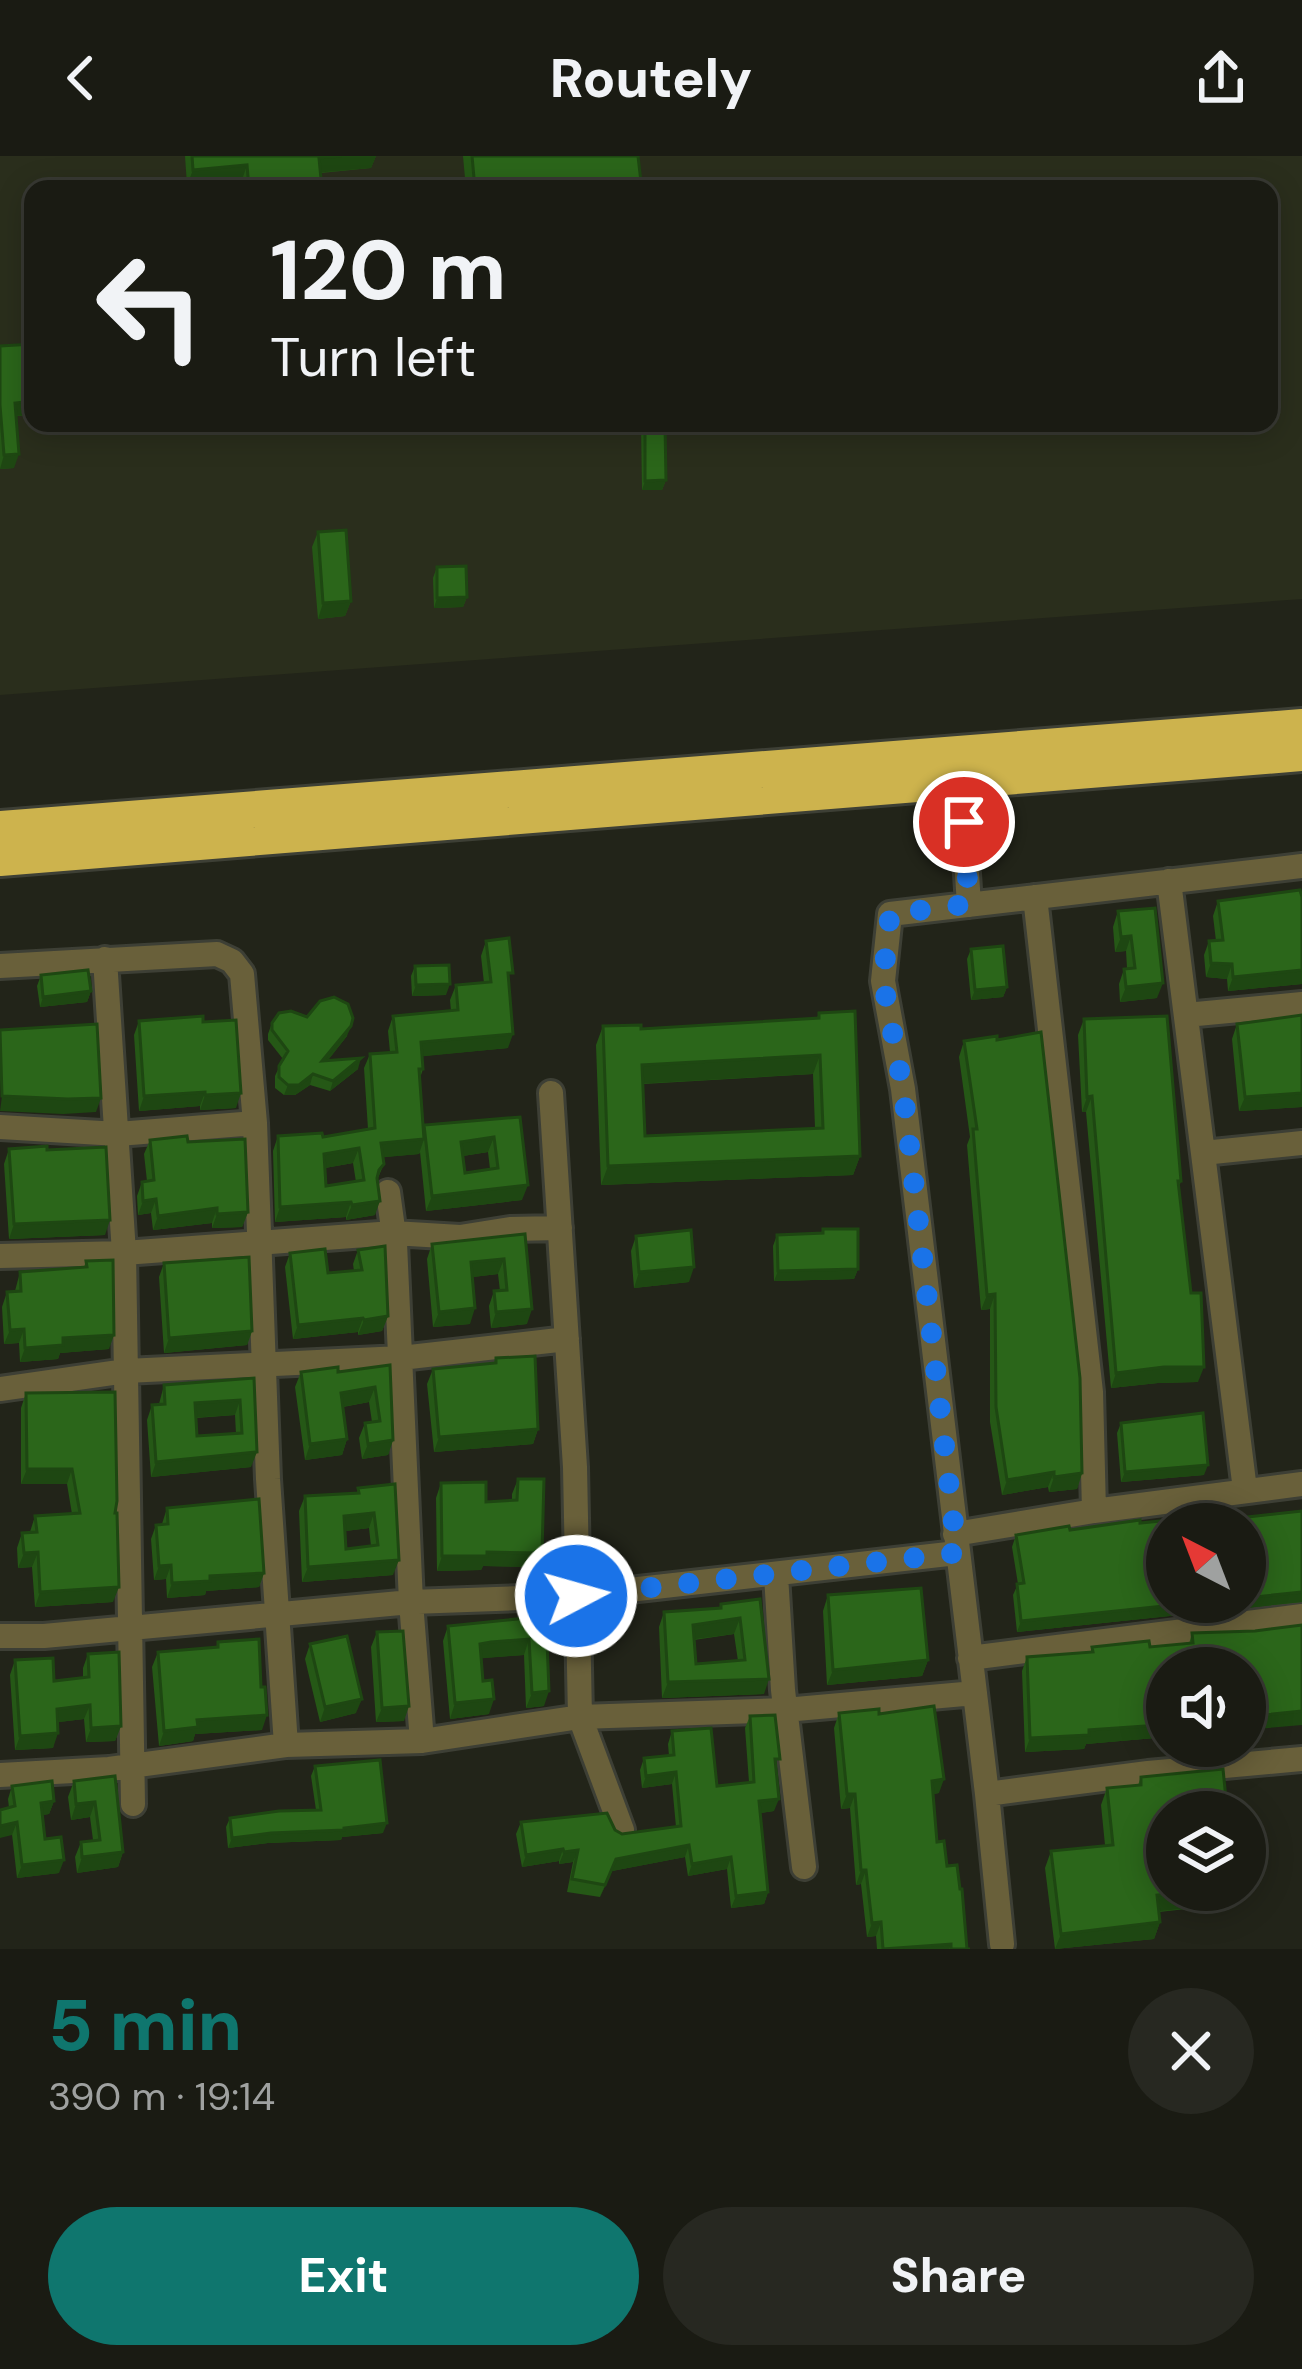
<!DOCTYPE html>
<html lang="en">
<head>
<meta charset="utf-8">
<style>
  body { margin:0; font-family:"DM Sans",sans-serif; background:#272821; color:#f1f3f6; height:100vh; display:flex; flex-direction:column; font-size:45px; white-space:nowrap }
  * { box-sizing:border-box; margin:0 }
  p { font-size:39px; color:#9fa1a0 }
  .icon { flex:none; width:66px; height:66px; fill:none; stroke:currentColor; stroke-width:2; stroke-linecap:round; stroke-linejoin:round }
  .map { position:relative; height:1793px; overflow:hidden }
  .sheet { display:flex; flex-direction:column; background:#1a1b13; flex:1 }
  .sheet>* { flex:none }
  .guide { position:absolute; left:24px; top:24px; width:1254px; height:252px; border-radius:24px; box-shadow:0 6px 30px #0003,0 0 0 3px #383933; background:#1a1b13; color:#f1f3f6; overflow:hidden }
  .needle { width:78px; rotate:318deg }
  .buttons { position:absolute; left:1146px; top:1347px; display:grid; gap:24px }
  .buttons a { display:grid; place-items:center; width:120px; height:120px; border-radius:50%; background:#1a1b13; box-shadow:0 6px 30px #0003,0 0 0 3px #383933; font-size:60px }
  .pin { position:absolute; display:grid; place-items:center; width:102px; height:102px; color:#fff; margin:-51px; border:6px solid #fff; border-radius:50%; box-shadow:0 3px 12px #0007 }
  .me { position:absolute; width:132px; margin:-66px; rotate:84deg; stroke-linejoin:round; filter:drop-shadow(0 0 9px #0008) }
  .turn { display:flex; align-items:center; gap:42px; height:252px; padding:0 48px; font-size:54px }
  .turn .icon { width:156px; height:156px; stroke-width:2.5 }
  .turn b { display:block; font-size:84px; line-height:102px }
  .round { display:grid; place-items:center; flex:none; width:126px; height:126px; border-radius:63px; background:#272821 }
  .overview { display:flex; align-items:center; justify-content:space-between; height:204px; padding:0 48px }
  h1 { font-size:72px; font-weight:800; line-height:90px; color:#0f766e }
  .primary-button { display:flex; gap:24px; margin-top:auto; padding:24px 48px }
  .primary-button a { flex:1; height:138px; border-radius:72px; background:#0f766e; color:#fff; font-size:48px; font-weight:800; line-height:138px; text-align:center }
  .primary-button a+a { background:#272821; color:#f1f3f6 }
  header { display:flex; justify-content:space-between; align-items:center; height:156px; padding:0 48px; background:#1a1b13; font-size:54px; font-weight:800 }
  .map>svg:first-child { display:block }
</style>
</head>
<body>
<header><svg class="icon" aria-label="back" viewBox="0 0 24 24"><path d="M15 5l-7 7 7 7"/></svg>Routely<svg class="icon" aria-label="share" viewBox="0 0 24 24"><path d="M12 15V3M7 8l5-5 5 5M5 13v7h14v-7"/></svg></header>
<div class="map">
<svg width="1302" height="1793" viewBox="0 0 1302 1793">
  <rect width="100%" height="100%" fill="#222419"/>
  <path fill="#2a2e1c" fill-rule="evenodd" d="M0 0H1302V443L0 539ZM33 33H1269V267H33Z"/>
  <g fill="none" stroke-linecap="round" stroke-linejoin="round">
    <g stroke="#3d3f35" stroke-width="30">
      <path id="street" d="M961 624 969 749
        M1169 725 1245 1334
        M1035 741 1091 1236 1094 1355
        M105 803 124 1097 133 1648
        M0 810 217 798 232 805 242 818 255 967 268 1323 286 1589
        M1186 859 1302 848
        M551 937 575 1311 580 1561 622 1674
        M0 971 118 978 255 967
        M1203 997 1302 987
        M388 1036 395 1087 411 1446 422 1585
        M0 1100 124 1097 393 1077 460 1081 510 1073 560 1072
        M0 1233 126 1215 401 1202 567 1183
        M955 1378 1094 1355 1302 1328
        M776 1419 783 1534 804 1711
        M0 1480H44L411 1446 576 1440 957 1397
        M970 1502 1302 1460
        M0 1619 109 1613 286 1589 422 1585 580 1561 785 1554 975 1537
        M987 1638 1148 1617 1302 1603
        M1002 1788 987 1638 903 933 883 825 890 758 1302 710"/>
    </g>
    <g stroke="#3d3f35" stroke-width="42">
      <path id="highway" d="M0 673 1302 571
        M0 702 1302 597"/>
    </g>
    <use href="#street" stroke="#69603a" stroke-width="24"/>
    <use href="#highway" stroke="#cdb34d" stroke-width="36"/>
  </g>
  <path fill="#255816" fill-rule="evenodd" d="M185 0H376L371 12 321 17 322 33H242V24L187 29Z
    M463 0H638L641 26 639 33H466Z
    M33 188V259L16 260 14 312 0 313V190Z
    M622 267H665L666 324 662 334H642L641 269 621 270Z
    M318 376 351 445 345 460 318 463 312 391Z
    M437 411 467 441 463 451 434 452 433 422Z
    M1302 741V828L1228 835 1227 823 1206 821 1204 799 1209 785H1216L1213 760 1218 745Z
    M1155 752 1157 842 1120 846 1119 828 1124 813 1127 812 1126 795 1115 796 1113 771 1118 755Z
    M486 785 509 828 508 892 422 900 423 913 420 922 423 971 520 961 522 1044 426 1055 420 996 419 998 383 1001 384 1008 377 1024 375 1059 346 1064V1061L275 1066 273 995 278 980 323 981 368 973 364 912 370 898 390 896 388 875 393 860 451 855 450 844 456 829 484 827 481 800ZM488 996 490 1013 465 1017 463 1000ZM353 1007 356 1026 326 1030 325 1012Z
    M971 793 1007 831 1003 841 971 844 967 803Z
    M415 810 446 839 412 840 411 820Z
    M41 819 91 835 87 846 40 851 37 830Z
    M819 857 860 1000 853 1019 601 1029 596 889 603 870 641 873 817 862ZM813 918 815 972 645 980 643 928Z
    M1302 859V951L1239 955 1232 883 1237 868Z
    M307 861 347 880 327 905 358 913 330 935 310 929 295 939H284L275 932V920L283 903 268 884V878L272 867Z
    M1084 863 1181 1025 1179 1031 1191 1137 1198 1226 1158 1227 1111 1232 1086 956H1082L1078 879Z
    M139 865 203 866 236 952 200 954V950L139 955 134 879Z
    M964 885 1082 1317 1077 1333 1049 1336 1048 1331 1002 1339 990 1266V1153L981 1154 967 989 970 981 959 901Z
    M150 984 188 986 248 1056 242 1071 212 1072V1067L153 1074 151 1057 138 1059 137 1040 142 1026 147 1025 144 998Z
    M9 993 47 994 105 1079 9 1083 4 1008Z
    M823 1073 858 1113 854 1123 774 1125 773 1090 777 1079 821 1077Z
    M525 1078 527 1168 491 1172 489 1150 494 1135H500L498 1118 472 1121 470 1168 433 1171 427 1103 432 1088Z
    M636 1080 689 1126 634 1132 631 1095Z
    M358 1094 388 1160 382 1175 358 1179V1176L293 1183 285 1111 290 1097 328 1117 354 1115 353 1108Z
    M86 1105 109 1193 60 1197 58 1203 20 1206 19 1187 4 1188 2 1151 7 1136 15 1135 20 1116 84 1111Z
    M164 1107 252 1175 247 1189 164 1197 159 1121Z
    M496 1202 538 1273 533 1288 434 1296 427 1228 433 1213 494 1207Z
    M390 1209 393 1284 388 1299 362 1303 359 1282 365 1267 372 1266 369 1246 343 1251 347 1283 342 1299 305 1304 295 1231 301 1216H338Z
    M254 1222 251 1311 151 1321 147 1264 152 1249 159 1248 164 1229ZM235 1259 236 1278 197 1280 196 1262Z
    M26 1237 115 1357 113 1446 35 1451 32 1411 18 1412 17 1392 22 1377 30 1376 35 1360 72 1358 67 1328H21V1252Z
    M1121 1267 1204 1319 1121 1326 1117 1277Z
    M518 1323 542 1397 537 1411 483 1410 481 1414 437 1415 436 1342 441 1327 486 1346 512 1345V1338Z
    M395 1328 393 1419 302 1426 299 1355 305 1340 357 1337 358 1332ZM369 1372 371 1390 346 1393 345 1375Z
    M167 1352 264 1417 259 1431 206 1435 205 1439 167 1442 166 1423 154 1424 151 1383 156 1369 162 1368Z
    M1302 1355V1446L1017 1476 1013 1439 1018 1428 1012 1391 1016 1379 1140 1367 1211 1365Z
    M828 1439 928 1504 922 1520 827 1529 823 1455Z
    M760 1443 764 1538 662 1542 659 1471 664 1456 719 1452 721 1448ZM734 1478 738 1505 696 1508 694 1484Z
    M546 1460 544 1550 526 1552 524 1499 481 1502 489 1558 450 1563 443 1485 448 1470Z
    M377 1476 404 1565 376 1566 371 1491Z
    M1192 1477 1245 1512 1156 1578 1155 1582 1086 1588 1084 1593 1025 1596 1022 1515 1027 1501 1090 1497 1092 1491H1150L1189 1488Z
    M218 1486 261 1531 262 1574 195 1578 193 1585 159 1590 152 1511 158 1496 216 1492Z
    M310 1488 356 1557 320 1566 305 1503Z
    M88 1498 121 1570 115 1585 86 1586 84 1563 58 1566 53 1592 15 1594 10 1519 15 1504 54 1525 83 1522V1512Z
    M839 1557 879 1558 939 1637 933 1638 937 1686 947 1710 967 1793H970H877L876 1780 867 1781 861 1728 856 1729 850 1652 841 1653 834 1572Z
    M750 1560 776 1614 774 1655 760 1657 768 1736 764 1748 731 1752 727 1713 688 1720 685 1701 612 1715 600 1741 567 1736 573 1706 559 1708V1705L522 1711 516 1678 521 1666 615 1674 622 1678 676 1671 672 1628 642 1632 640 1614 644 1602 669 1600 668 1588 672 1575 717 1630 749 1626 745 1572Z
    M315 1610 383 1677 342 1681 341 1684 268 1687 228 1692 226 1671 230 1662 316 1654 311 1620Z
    M115 1620 123 1696 118 1711 77 1717 75 1701 81 1686 93 1684 90 1661 71 1664 68 1641 74 1625Z
    M1141 1621 1231 1748 1159 1756 1160 1766 1154 1783 1055 1793 1045 1712 1051 1695 1105 1689 1101 1649 1107 1632 1138 1629Z
    M12 1630 54 1645 49 1658 42 1659 45 1683 59 1717 17 1722 8 1643Z"/>
  <path fill="#1e4712" d="M341 0H376L371 12 314 17 319 2Z
    M247 9 242 24 187 29 193 14Z
    M641 26 639 33H577Z
    M33 245V259L10 260 15 247Z
    M623 267H642L641 270H621Z
    M19 298 14 312 0 313 4 299Z
    M666 324 662 334H642L645 325Z
    M467 441 463 451 434 452 437 442Z
    M351 445 345 460 318 463 323 447Z
    M1131 780 1126 795 1115 796 1121 781Z
    M1211 807 1232 808 1227 823 1206 821Z
    M1302 814V828L1228 835 1233 821Z
    M1163 827 1157 842 1120 846 1126 831Z
    M450 828 446 839 412 840 416 829Z
    M1007 831 1003 841 971 844 975 834Z
    M91 835 87 846 40 851 43 841Z
    M351 870 347 880 319 916 322 905Z
    M513 878 508 892 416 901 421 886Z
    M820 899 813 918 635 928 642 909Z
    M361 902 358 913 330 935 333 925Z
    M313 918 310 929 295 939H284L288 929Z
    M205 936 200 950 139 955 144 940Z
    M241 937 236 952 200 954 205 939Z
    M1302 937V951L1239 955 1245 941Z
    M2 940 101 942 96 956 63 958 0 955Z
    M1092 940 1086 956H1082L1087 941Z
    M494 981 488 996 456 1001 461 986Z
    M424 983 419 998 376 1002 381 987Z
    M359 992 353 1007 319 1013 324 998Z
    M860 1000 853 1019 601 1029 608 1010Z
    M528 1029 522 1044 426 1055 432 1040Z
    M156 1043 151 1057 138 1059 143 1045Z
    M380 1045 375 1059 346 1064 352 1049Z
    M351 1046 346 1061 275 1066 280 1051Z
    M217 1052 212 1067 153 1074 158 1060Z
    M248 1056 242 1071 212 1072 217 1058Z
    M110 1064 105 1079 9 1083 14 1068Z
    M504 1103 498 1118 465 1122 471 1106Z
    M694 1111 689 1126 634 1132 639 1116Z
    M858 1113 854 1123 774 1125 778 1115Z
    M995 1138 990 1153 981 1154 987 1139Z
    M475 1152 470 1168 433 1171 439 1156Z
    M532 1153 527 1168 491 1172 496 1156Z
    M388 1160 382 1175 358 1179 364 1164Z
    M363 1162 358 1176 293 1183 298 1169Z
    M24 1173 19 1187 4 1188 10 1174Z
    M252 1175 247 1189 164 1197 169 1182Z
    M114 1179 109 1193 60 1197 58 1203 20 1206 25 1192 63 1182Z
    M1164 1211H1204L1198 1226 1158 1227 1111 1232 1116 1217Z
    M375 1231 369 1246 336 1252 341 1237Z
    M240 1244 235 1259 189 1262 195 1247Z
    M538 1273 533 1288 434 1296 439 1281Z
    M347 1283 342 1299 305 1304 310 1288Z
    M393 1284 388 1299 362 1303 368 1288Z
    M257 1296 251 1311 151 1321 156 1306Z
    M1208 1309 1204 1319 1121 1326 1125 1316Z
    M27 1313H72L67 1328H21Z
    M1054 1316 1048 1331 1002 1339 1007 1324Z
    M1082 1317 1077 1333 1049 1336 1054 1321Z
    M374 1357 369 1372 339 1376 344 1360Z
    M38 1396 32 1411 18 1412 24 1397Z
    M487 1396 542 1397 537 1411 483 1410 481 1414 437 1415 442 1400Z
    M399 1404 393 1419 302 1426 308 1411Z
    M171 1409 166 1423 154 1424 159 1410Z
    M264 1417 259 1431 206 1435 205 1439 167 1442 172 1427 210 1420Z
    M119 1431 113 1446 35 1451 40 1436Z
    M1302 1436V1446L1017 1476 1021 1465 1202 1446H1245V1442Z
    M740 1462 734 1478 688 1484 693 1469Z
    M529 1483 524 1499 474 1503 480 1488Z
    M928 1504 922 1520 827 1529 833 1514Z
    M769 1523 764 1538 662 1542 668 1526Z
    M549 1535 544 1550 526 1552 532 1537Z
    M362 1543 356 1557 320 1566 325 1551Z
    M494 1543 489 1558 450 1563 455 1547Z
    M90 1549 84 1563 52 1567 57 1553Z
    M409 1550 404 1565 376 1566 382 1552Z
    M1302 1555V1569L1245 1574V1561Z
    M267 1559 262 1574 195 1578 193 1585 159 1590 164 1575 197 1564Z
    M1167 1564V1577L1156 1578 1155 1582 1086 1588 1084 1593 1025 1596 1030 1582Z
    M121 1570 115 1585 86 1586 91 1572Z
    M58 1577 53 1592 15 1594 20 1580Z
    M676 1616 672 1628 642 1632 646 1620Z
    M944 1623 939 1637 926 1639 932 1625Z
    M847 1638H855L850 1652 841 1653Z
    M779 1643 774 1655 754 1658 759 1645Z
    M54 1645 49 1658 36 1660 41 1647Z
    M95 1646 90 1661 71 1664 76 1648Z
    M17 1666 12 1679 0 1682V1670Z
    M387 1667 383 1677 342 1681 341 1684 268 1687 228 1692 232 1682Z
    M689 1689 685 1701 612 1715 600 1741 616 1703Z
    M563 1693 559 1705 522 1711 526 1699Z
    M578 1694 573 1706 559 1708 564 1696Z
    M123 1696 118 1711 77 1717 82 1701Z
    M731 1701 727 1713 688 1720 692 1708Z
    M64 1704 59 1717 17 1722 22 1709Z
    M861 1714H866L861 1728 856 1729Z
    M1208 1734H1236L1231 1748 1150 1756 1157 1739Z
    M768 1736 764 1748 731 1752 736 1740Z
    M881 1766 876 1780 867 1781 872 1767Z
    M1160 1766 1154 1783 1055 1793 1061 1778Z
    M951 1788 949 1793H896Z"/>
  <path fill="#2b661a" stroke="#1e4712" stroke-width="3" fill-rule="evenodd" d="M192 0H341L319 2 322 33H249L247 9 193 14Z
    M472 0H638L641 26 577 33H475Z
    M33 188V245L15 247 19 298 4 299 0 249V190Z
    M645 267H665L666 324 645 325Z
    M346 374 351 445 323 447 318 376Z
    M466 410 467 441 437 442V411Z
    M1300 734 1302 741V814L1233 821 1232 808 1211 807 1209 785 1223 784 1218 745Z
    M1155 752 1163 827 1126 831 1124 813 1135 812 1131 780 1121 781 1118 755Z
    M509 782 513 817H508L513 878 421 886 423 913H419L424 983 381 987 384 1008 379 1014 377 1022 380 1045 352 1049 351 1046 280 1051 278 980 322 977 323 981 375 972 370 898 397 896 393 860 458 854 456 829 491 826 486 785ZM359 992 364 1024 326 1030 324 998Z
    M1003 790 1007 831 975 834 971 793Z
    M449 809 450 828 416 829 415 810Z
    M88 814 91 835 43 841 41 819Z
    M334 841 348 848 353 862 351 870 322 905 361 902 333 925 313 918 299 929H288L279 921V910L288 895 272 874V867L279 857 291 855 307 861 320 845Z
    M855 855 860 1000 608 1010 603 870 641 869V873L819 862V857ZM820 899 823 972 645 980 642 909Z
    M1302 859V937L1245 941 1237 868Z
    M203 860V866L236 864 241 937 205 939V936L144 940 139 865Z
    M1167 860 1181 1025H1178L1191 1137H1201L1204 1211H1164L1116 1217 1092 940 1087 941 1084 863Z
    M97 868 101 942 68 943 2 940 0 874Z
    M1041 876 1080 1222 1082 1317 1054 1321V1316L1007 1324 996 1251 995 1138 987 1139 973 973H977L964 885 997 880V884Z
    M520 961 528 1029 432 1040 424 969ZM494 981 498 1012 465 1017 461 986Z
    M187 980 188 986 245 983 248 1056 217 1058V1052L158 1060 156 1043 143 1045 142 1026 154 1024 150 984Z
    M47 990V994L106 991 110 1064 14 1068 9 993Z
    M823 1073H858V1113L778 1115 777 1079 823 1077Z
    M691 1074 694 1111 639 1116 636 1080Z
    M525 1078 532 1153 496 1156 494 1135 507 1134 504 1103 471 1106 475 1152 439 1156 432 1088Z
    M385 1090 388 1160 364 1164 363 1162 298 1169 290 1097 325 1093 328 1117 362 1114 358 1094Z
    M249 1101 252 1175 169 1182 164 1107Z
    M113 1104 114 1179 63 1182V1189L25 1192 24 1173 10 1174 7 1136 21 1135 20 1116 87 1111 86 1105Z
    M535 1200 538 1273 439 1281 433 1213 496 1207V1202Z
    M390 1209 393 1284 368 1288 365 1267 380 1265 375 1231 341 1237 347 1283 310 1288 301 1216 338 1211V1216Z
    M254 1222 257 1296 156 1306 152 1249 165 1248 164 1229ZM240 1244 242 1277 197 1280 195 1247Z
    M115 1236 117 1345 115 1357H117L119 1431 40 1436 38 1396 24 1397 22 1377 37 1376 35 1360 80 1357 72 1313H27L26 1237Z
    M1203 1257 1208 1309 1125 1316 1121 1267Z
    M518 1323H544L542 1397 487 1396V1400H442L441 1327 486 1326V1346L517 1344Z
    M395 1328 399 1404 308 1411 305 1340 359 1337 358 1332ZM374 1357 378 1389 346 1393 344 1360Z
    M259 1343 264 1417 210 1420V1425L172 1427 171 1409 159 1410 156 1369 168 1368 167 1352Z
    M1302 1355V1436L1245 1442V1368H1167V1446H1202L1021 1465 1017 1428 1024 1427 1016 1379 1069 1370 1070 1374 1140 1364V1367L1211 1360V1365Z
    M921 1432 928 1504 833 1514 828 1439Z
    M760 1443 769 1523 668 1526 664 1456 721 1452V1448ZM740 1462 745 1504 696 1508 693 1469Z
    M546 1460 549 1535 532 1537 529 1483 491 1486 480 1488 483 1525 492 1524 494 1543 455 1547 448 1470Z
    M1302 1469V1555L1245 1561V1512H1167V1564L1160 1565V1569L1089 1574V1579L1030 1582 1027 1501 1093 1496 1092 1491 1149 1485 1150 1491 1193 1487 1192 1477 1255 1475Z
    M403 1475 409 1550 382 1552 377 1476Z
    M347 1480 362 1543 325 1551 310 1488Z
    M259 1483 261 1531H265L267 1559 197 1564 198 1571 164 1575 158 1496 218 1491V1486Z
    M119 1496 121 1570 91 1572 90 1549 57 1553 58 1577 20 1580 15 1504 53 1502 54 1525 89 1521 88 1498Z
    M934 1550 944 1623 932 1625 937 1686 944 1685 947 1710 957 1709 960 1733H962L967 1793H970H951V1788L883 1793 881 1766 872 1767 866 1714H861L855 1638H847L839 1557 879 1553V1558Z
    M775 1559 780 1603H775L779 1643 759 1645 768 1736 736 1740 731 1701 692 1708 689 1689 616 1703 605 1729 572 1723 578 1694 564 1696 563 1693 526 1699 521 1666 607 1657 615 1674 622 1678 681 1670 676 1616 646 1620 644 1602 674 1599 672 1575 711 1572 717 1630 754 1626 750 1560Z
    M380 1604 387 1667 344 1672V1674L271 1677 232 1682 230 1662 279 1655 321 1654 315 1610Z
    M1223 1613 1227 1653 1241 1651 1242 1656H1167V1734H1208L1157 1739 1160 1766 1061 1778 1051 1695 1113 1689 1107 1632 1141 1629V1621Z
    M115 1620 123 1696 82 1701 81 1686 100 1684 95 1646 76 1648 74 1625Z
    M52 1625 54 1645 41 1647 45 1683 61 1681 64 1704 22 1709 17 1666 0 1670V1654L15 1650 12 1630Z"/>
  <g fill="none" stroke-linecap="round" stroke-linejoin="round">
    <path stroke="#1a73e8" stroke-width="21" stroke-dasharray="0 37.8" d="M576 1440 957 1397 903 933 883 825 890 758 969 748 964 666"/>
  </g>
</svg>
<div class="buttons">
<a><svg class="needle" viewBox="-14 -14 28 28"><path d="M0-13l5 13h-10z" fill="#e53935"/><path d="M0 13l5-13h-10z" fill="#9fa1a0"/></svg></a>
<a><svg class="icon" aria-label="sound" viewBox="0 0 24 24"><path d="M4 9h4l5-4v14l-5-4H4zM17 9q2 3 0 6"/></svg></a>
<a><svg class="icon" aria-label="layers" viewBox="0 0 24 24"><path d="M12 4l9 5-9 5-9-5zM3 14l9 5 9-5"/></svg></a>
</div>
<div class="pin" style="left:964px;top:666px;background:#d93025"><svg class="icon" aria-label="arrive" viewBox="0 0 24 24"><path d="M6 21V4h12l-3 4 3 4H6"/></svg></div>
<svg class="me" style="left:576px;top:1440px" viewBox="-20 -20 40 40"><circle r="17" fill="#1a73e8" stroke="#fff" stroke-width="3"/><path d="M0-11L8 9 0 5-8 9z" fill="#fff"/></svg>
<div class="guide">
<div class="turn"><svg class="icon" aria-label="left" viewBox="0 0 24 24"><path d="M17 20v-9H6M10 6l-5 5 5 5"/></svg><div><b>120 m</b>Turn left</div></div>
</div>
</div>
<section class="sheet">
<div class="overview"><div><h1>5 min</h1><p>390 m · 19:14</p></div><a class="round"><svg class="icon" aria-label="close" viewBox="0 0 24 24"><path d="M6 6l12 12M18 6L6 18"/></svg></a></div>
<div class="primary-button"><a>Exit</a><a>Share</a></div>
</section>
</body>
</html>
